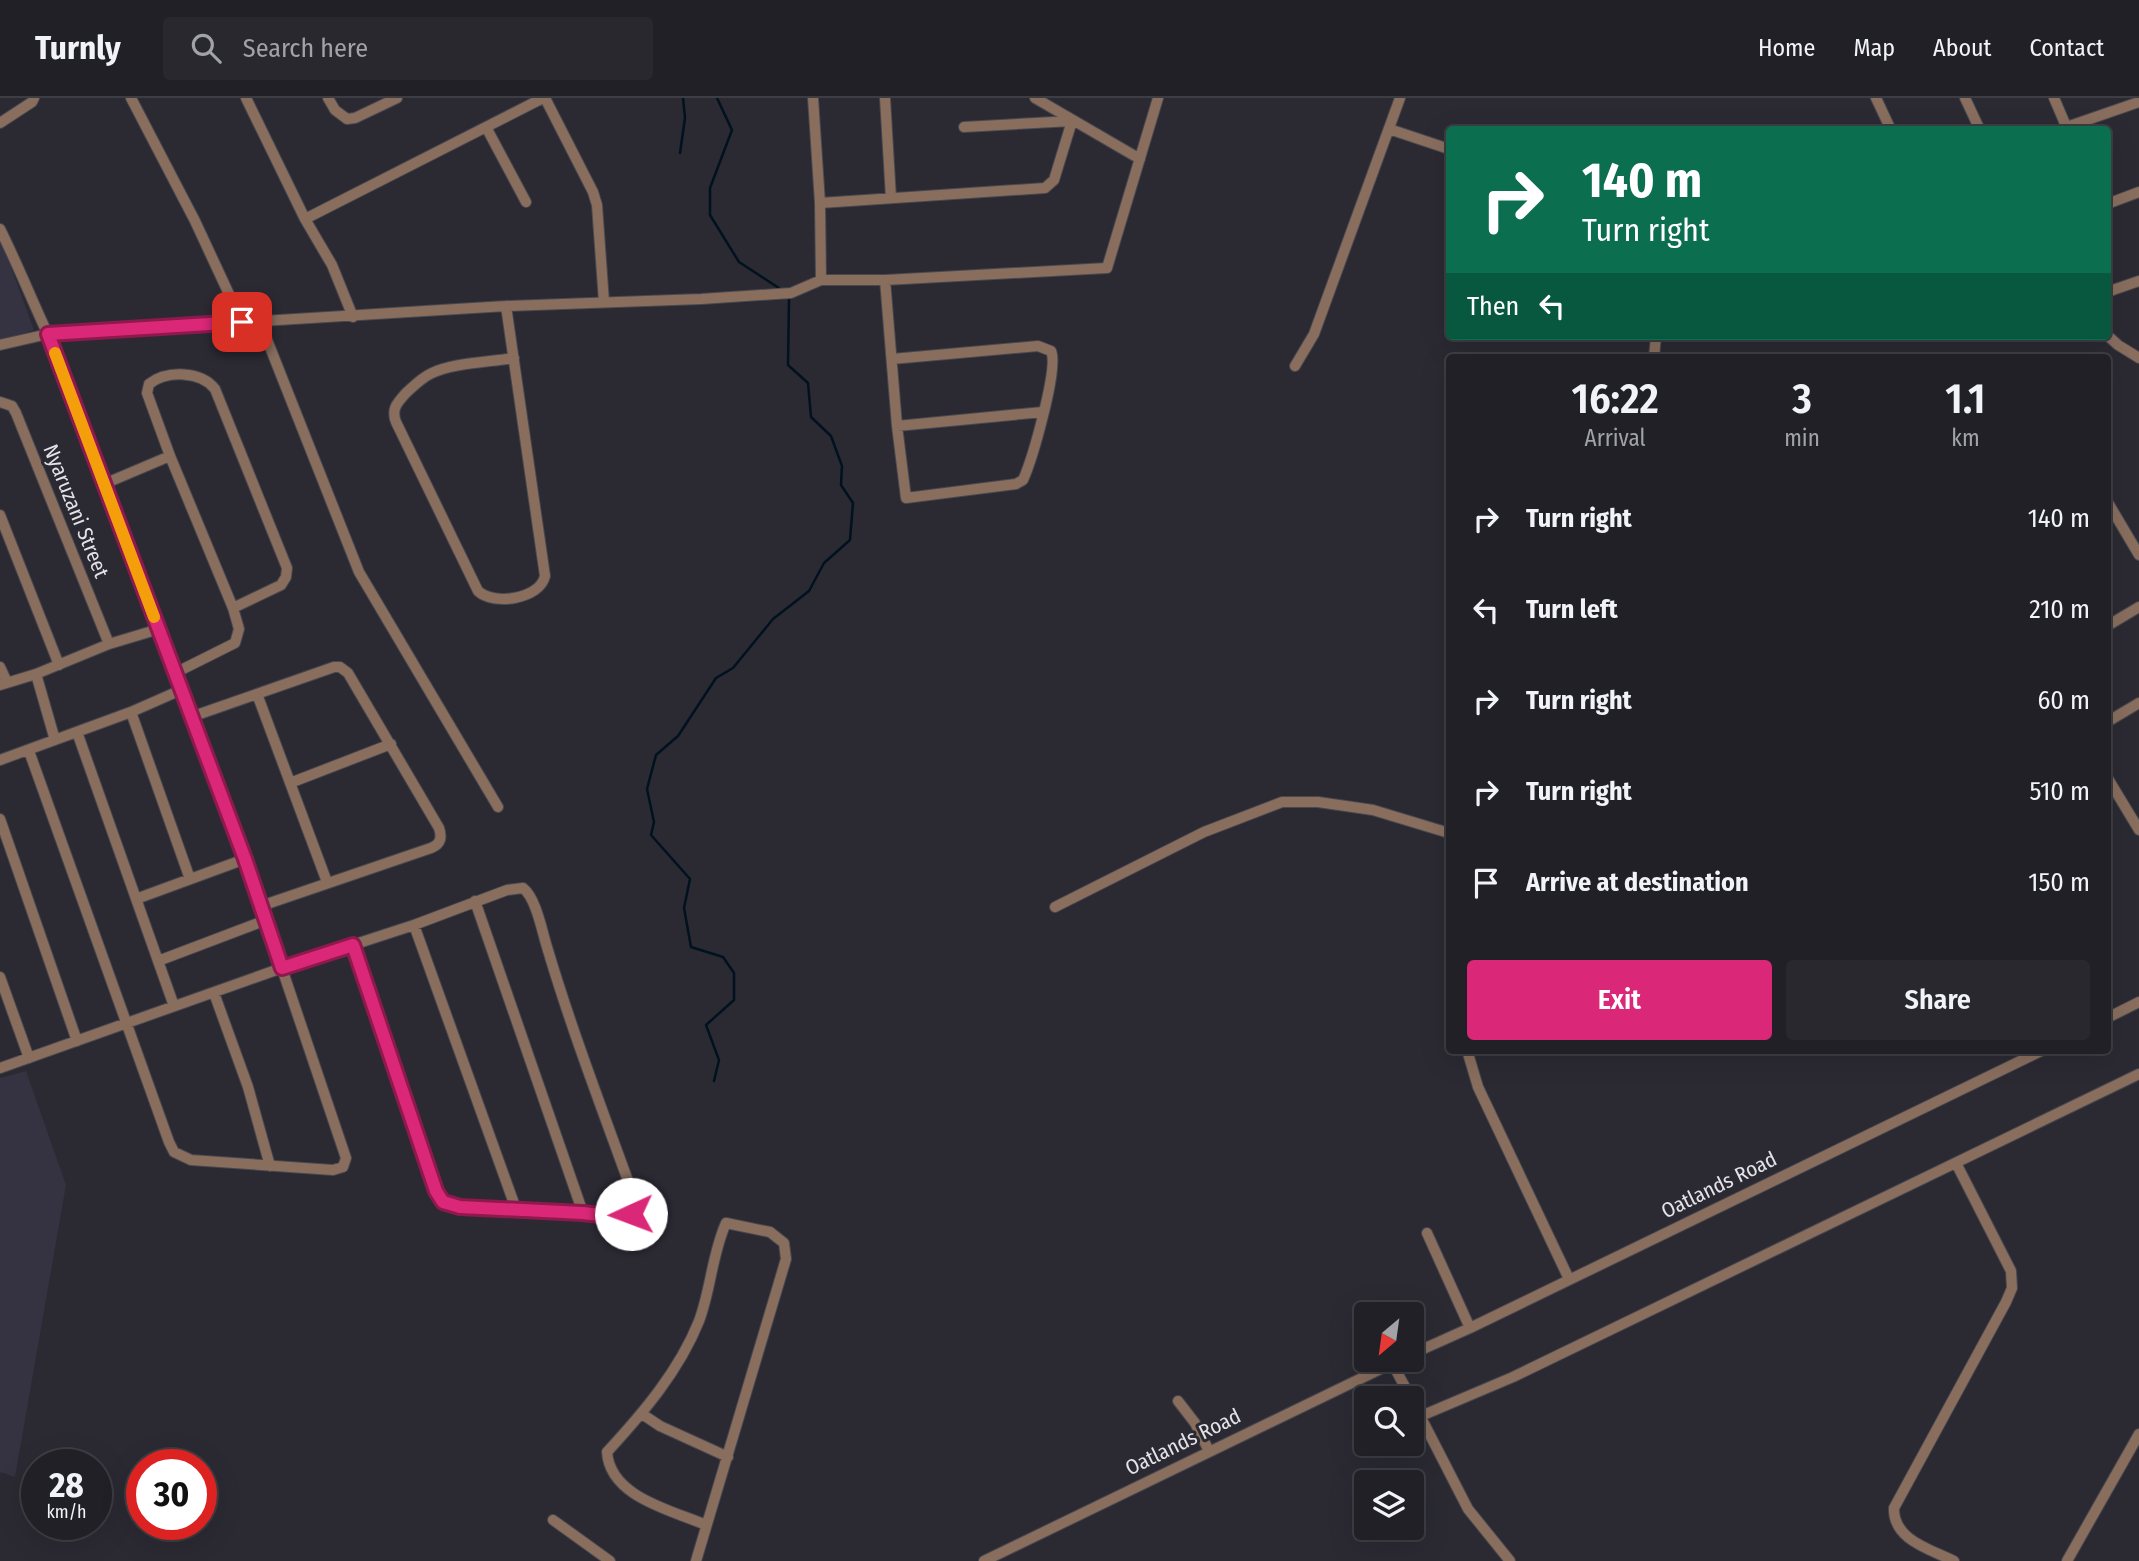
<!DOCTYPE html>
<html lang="en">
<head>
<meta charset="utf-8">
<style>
  body { margin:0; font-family:"Fira Sans Condensed",sans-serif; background:#28282e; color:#f1f3f6; height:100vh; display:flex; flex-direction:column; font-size:26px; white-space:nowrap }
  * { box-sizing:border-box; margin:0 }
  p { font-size:23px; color:#a2a3a7 }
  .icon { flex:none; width:38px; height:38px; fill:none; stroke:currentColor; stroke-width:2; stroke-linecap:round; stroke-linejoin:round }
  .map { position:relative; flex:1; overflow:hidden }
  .sheet { position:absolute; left:1446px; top:256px; width:665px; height:700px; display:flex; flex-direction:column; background:#202026; border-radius:7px; box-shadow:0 7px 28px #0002,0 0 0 2px #3d3e43 }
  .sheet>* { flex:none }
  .banner { position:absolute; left:1446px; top:28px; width:665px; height:214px; border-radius:7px; box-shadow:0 7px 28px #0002,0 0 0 2px #3d3e43; background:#0b6e4f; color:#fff; overflow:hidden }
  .needle { width:46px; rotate:209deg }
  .buttons { position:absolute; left:1354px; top:1204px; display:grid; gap:14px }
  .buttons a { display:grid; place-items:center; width:70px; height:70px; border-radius:7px; background:#202026; box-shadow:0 7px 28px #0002,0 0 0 2px #3d3e43; font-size:35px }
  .speed { position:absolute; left:21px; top:1351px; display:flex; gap:14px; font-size:35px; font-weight:700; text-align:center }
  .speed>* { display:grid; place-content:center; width:91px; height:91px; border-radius:50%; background:#202026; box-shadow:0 7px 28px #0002,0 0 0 2px #3d3e43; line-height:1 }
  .speed small { font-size:18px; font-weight:400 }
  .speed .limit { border:10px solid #d22; background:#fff; color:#111 }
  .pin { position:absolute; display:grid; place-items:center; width:60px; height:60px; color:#fff; margin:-30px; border-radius:14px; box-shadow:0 4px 10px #0006 }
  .me { position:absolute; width:77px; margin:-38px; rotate:268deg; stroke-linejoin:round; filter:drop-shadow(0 0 5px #0008) }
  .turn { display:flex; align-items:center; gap:24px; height:147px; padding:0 21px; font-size:32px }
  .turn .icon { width:91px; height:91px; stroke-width:2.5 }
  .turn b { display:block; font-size:49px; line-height:60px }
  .then { display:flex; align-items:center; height:66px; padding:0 21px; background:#0003; gap:14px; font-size:26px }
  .eta { display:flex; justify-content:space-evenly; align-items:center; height:119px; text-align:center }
  .eta b { font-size:42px; font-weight:600; line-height:49px }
  .cta { display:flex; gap:14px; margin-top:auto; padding:14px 21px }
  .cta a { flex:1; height:80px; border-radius:7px; background:#db2777; color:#fff; font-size:28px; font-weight:600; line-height:80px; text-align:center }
  .cta a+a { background:#28282e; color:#f1f3f6 }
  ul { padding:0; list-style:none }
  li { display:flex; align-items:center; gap:21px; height:91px; padding:0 21px }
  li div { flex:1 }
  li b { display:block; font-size:26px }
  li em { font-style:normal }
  header { display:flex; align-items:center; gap:42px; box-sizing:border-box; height:98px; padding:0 35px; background:#202026; border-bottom:2px solid #3d3e43 }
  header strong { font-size:33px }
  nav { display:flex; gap:38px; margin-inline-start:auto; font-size:24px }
  .search { width:490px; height:63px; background:#28282e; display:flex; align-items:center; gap:18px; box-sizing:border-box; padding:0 24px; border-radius:7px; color:#a2a3a7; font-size:26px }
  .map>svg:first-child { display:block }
</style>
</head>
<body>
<header>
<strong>Turnly</strong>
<div class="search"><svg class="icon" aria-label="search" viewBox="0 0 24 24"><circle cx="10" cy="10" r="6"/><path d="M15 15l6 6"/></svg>Search here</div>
<nav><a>Home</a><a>Map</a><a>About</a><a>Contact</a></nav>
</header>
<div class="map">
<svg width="2139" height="1463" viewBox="0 0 2139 1463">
  <rect width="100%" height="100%" fill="#2b2a33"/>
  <path fill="#353241" d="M0 139 34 232 0 243Z
    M26 973 66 1087 15 1379 0 1374V980Z"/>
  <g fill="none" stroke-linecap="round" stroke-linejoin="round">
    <path stroke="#01121f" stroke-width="2.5" d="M717 0 732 32 710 90V117L739 164 782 192
      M680 55 685 20 683 0
      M714 983 719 962 706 927 734 902V875L723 859 691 849 684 810 690 781 651 737 654 724 647 691 656 657 678 638 716 580 733 570 773 521 809 493 824 465 850 442 853 405 841 387 842 368 831 338 811 319 808 285 788 267 789 202"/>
    <g stroke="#484850" stroke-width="12">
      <path id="minor" d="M131 0 195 123 242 224
        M246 0 305 121 332 167 353 219
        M328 0 335 12 347 21 355 20 397 0
        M545 0 593 94 597 107 604 204
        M813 0 820 105 821 182
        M885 0 891 100
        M1035 0 1140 61
        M1876 0 1891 32
        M1965 0 1980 32
        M2054 0 2066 28
        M0 25 32 4 34 0
        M486 29 526 104
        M1389 31 1449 51
        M2058 32 2139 4
        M820 105 1045 90 1054 82 1072 23 964 29
        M2107 106 2139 94
        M305 121 543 0
        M0 131C18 167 33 205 50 241L245 761 346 1060 343 1069 333 1072 191 1062 174 1054 169 1044 29 653
        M885 182 897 328 906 400 1016 386 1023 382C1032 362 1059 270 1051 253L1038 248 892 261
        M2107 194 2139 183
        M506 208 545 478C540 501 494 508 478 493L396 324C391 311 397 305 406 295 414 288 421 280 432 275 452 265 490 264 514 260
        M260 224 359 474 498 709
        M2107 237 2118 247 2139 260
        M0 247 48 236 506 208 701 201 791 195 821 182H885L1107 170 1158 0
        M1654 259 1656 238
        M1295 268 1314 236 1400 0
        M0 304 12 308 16 315 109 546
        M897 328 1043 314
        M104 386 170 358
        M2107 403 2139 457
        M0 417 59 567
        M2107 528 2139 509
        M0 569 7 584
        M175 575 235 545 239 531 233 510 170 358 147 295 149 286C167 272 201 273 215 291L287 470 286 479 281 487 233 510
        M36 576 55 642
        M0 587 36 576 109 546 159 531
        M257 596 327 784
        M131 614 190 781
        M191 619 334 569H340L348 575 439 730C442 739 441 746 431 750L261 808
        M2107 624 2139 605
        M77 634 174 908
        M0 662 131 614 181 592
        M2107 679 2139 732
        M290 685 391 646
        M0 721 77 943
        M136 801 245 761
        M475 803 583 1115
        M1055 809 1204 734 1282 704H1318L1373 712 1449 735
        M414 827 516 1111
        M158 863 266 822
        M0 879 29 960
        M214 895 248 989 270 1068
        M2107 920 2139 904
        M1467 952 1478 989 1569 1181
        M0 970 282 870 414 827 507 792 523 790C536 800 542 833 547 849 571 930 602 1011 631 1091L634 1108 631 1116 616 1119 583 1115 460 1109 443 1104 436 1093 353 847
        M1427 1135 1470 1230
        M1412 1256 1470 1230 2043 952
        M1392 1265 1411 1300
        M1412 1302 1468 1411 1510 1463
        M1178 1303 1195 1325 1209 1353
        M642 1316 660 1328 728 1359
        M1421 1318 1513 1279 2139 976
        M553 1422 610 1463
        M696 1463 786 1161 784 1145 770 1134 726 1125C712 1156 711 1191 699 1223 679 1273 643 1315 607 1354 610 1399 671 1412 706 1427
        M984 1463 1399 1262
        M1954 1463C1930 1451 1893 1442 1894 1410L2006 1204 2012 1190 2011 1173 1956 1065
        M2067 1463 2139 1336"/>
    </g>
    <use href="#minor" stroke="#896e5e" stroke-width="10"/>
  </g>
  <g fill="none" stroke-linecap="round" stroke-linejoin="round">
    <g stroke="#8e194d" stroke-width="18">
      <path id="route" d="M242 224 48 236 245 761 282 870 353 847 436 1093 443 1104 460 1109 583 1115 616 1119 631 1116"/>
    </g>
    <use href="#route" stroke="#db2777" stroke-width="12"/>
    <path stroke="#f59e0b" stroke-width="12" d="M55 255 154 519"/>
  </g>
  <g text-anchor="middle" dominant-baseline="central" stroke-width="6" stroke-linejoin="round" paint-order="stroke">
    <g font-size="21" fill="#e3e3e8" stroke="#2b2a33">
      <text transform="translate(76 413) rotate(68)">Nyaruzani Street</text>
      <text transform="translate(1719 1087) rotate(-26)">Oatlands Road</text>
      <text transform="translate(1183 1344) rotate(-26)">Oatlands Road</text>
    </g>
  </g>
</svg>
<div class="buttons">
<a><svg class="needle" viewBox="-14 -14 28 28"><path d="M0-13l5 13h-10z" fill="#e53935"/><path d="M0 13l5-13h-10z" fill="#a2a3a7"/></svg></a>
<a><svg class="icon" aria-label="search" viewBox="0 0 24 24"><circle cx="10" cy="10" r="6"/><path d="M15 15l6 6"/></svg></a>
<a><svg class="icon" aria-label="layers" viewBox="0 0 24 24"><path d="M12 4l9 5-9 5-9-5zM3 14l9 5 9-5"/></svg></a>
</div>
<div class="speed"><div>28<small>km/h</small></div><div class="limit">30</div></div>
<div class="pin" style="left:242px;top:224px;background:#d93025"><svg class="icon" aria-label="arrive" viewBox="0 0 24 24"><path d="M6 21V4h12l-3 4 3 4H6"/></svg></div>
<svg class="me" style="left:631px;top:1116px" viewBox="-20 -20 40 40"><circle r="19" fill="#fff"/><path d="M0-13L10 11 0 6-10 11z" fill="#db2777"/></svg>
<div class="banner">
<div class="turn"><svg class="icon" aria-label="right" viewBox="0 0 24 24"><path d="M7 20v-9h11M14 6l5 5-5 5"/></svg><div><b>140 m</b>Turn right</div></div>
<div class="then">Then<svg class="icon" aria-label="left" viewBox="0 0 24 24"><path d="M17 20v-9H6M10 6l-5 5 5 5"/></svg></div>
</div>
<section class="sheet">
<div class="eta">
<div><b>16:22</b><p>Arrival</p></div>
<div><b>3</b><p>min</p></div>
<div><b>1.1</b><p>km</p></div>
</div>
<ul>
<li><svg class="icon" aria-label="right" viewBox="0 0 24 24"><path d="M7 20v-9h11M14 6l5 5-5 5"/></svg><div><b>Turn right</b></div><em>140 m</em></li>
<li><svg class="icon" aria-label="left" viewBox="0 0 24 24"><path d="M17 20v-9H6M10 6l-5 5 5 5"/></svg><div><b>Turn left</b></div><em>210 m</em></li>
<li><svg class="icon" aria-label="right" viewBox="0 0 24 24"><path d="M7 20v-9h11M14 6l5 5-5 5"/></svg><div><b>Turn right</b></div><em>60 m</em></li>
<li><svg class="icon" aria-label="right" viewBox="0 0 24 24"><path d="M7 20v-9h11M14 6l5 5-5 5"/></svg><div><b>Turn right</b></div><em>510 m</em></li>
<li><svg class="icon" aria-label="arrive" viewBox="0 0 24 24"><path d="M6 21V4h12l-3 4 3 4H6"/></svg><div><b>Arrive at destination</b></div><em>150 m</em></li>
</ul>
<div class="cta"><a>Exit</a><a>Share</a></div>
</section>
</div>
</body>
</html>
